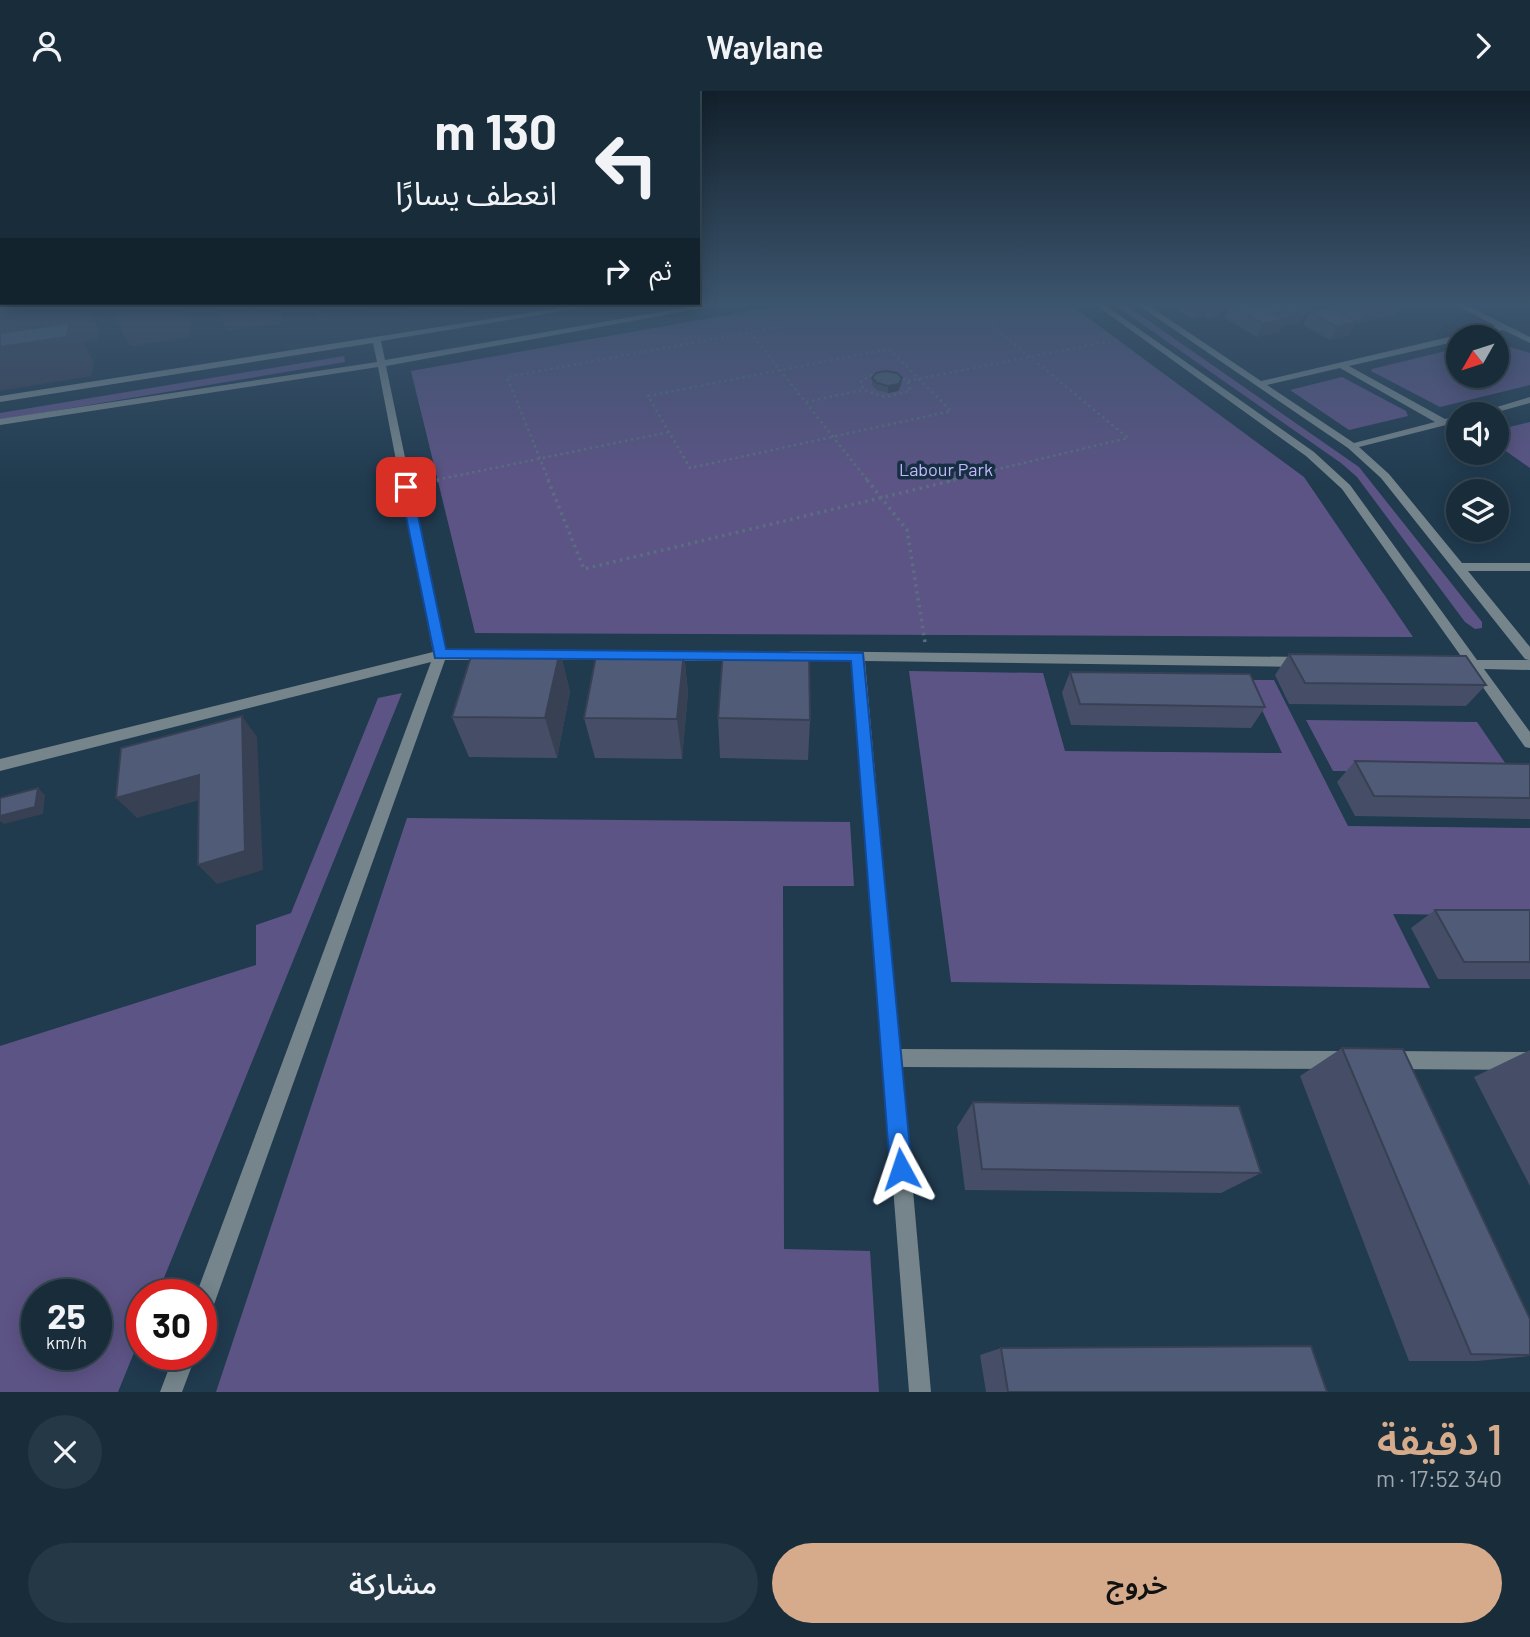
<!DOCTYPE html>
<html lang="ar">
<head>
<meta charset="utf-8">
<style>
  body { margin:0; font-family:Barlow,"Noto Sans Arabic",sans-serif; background:#253845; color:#f1f3f6; direction:rtl; height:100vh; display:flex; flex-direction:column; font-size:26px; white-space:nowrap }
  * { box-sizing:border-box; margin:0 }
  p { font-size:23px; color:#9fa7af }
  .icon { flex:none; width:38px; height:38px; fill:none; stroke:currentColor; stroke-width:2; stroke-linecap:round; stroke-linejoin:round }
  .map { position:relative; height:1301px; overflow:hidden; direction:ltr }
  .sheet { display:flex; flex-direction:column; background:#182c3a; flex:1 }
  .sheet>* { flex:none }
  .guide { position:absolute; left:0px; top:0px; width:700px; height:214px; box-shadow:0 4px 18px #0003,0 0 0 2px #364854; direction:rtl; background:#182c3a; color:#f1f3f6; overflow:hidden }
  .needle { width:46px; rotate:231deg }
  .controls { position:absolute; left:1446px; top:234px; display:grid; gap:14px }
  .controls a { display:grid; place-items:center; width:63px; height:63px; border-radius:50%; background:#182c3a; box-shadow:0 4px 18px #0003,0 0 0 2px #364854; font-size:35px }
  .speed { position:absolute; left:21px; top:1188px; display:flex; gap:14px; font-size:35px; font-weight:700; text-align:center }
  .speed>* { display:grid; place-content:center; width:91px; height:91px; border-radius:50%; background:#182c3a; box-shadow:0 4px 18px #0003,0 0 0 2px #364854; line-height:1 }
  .speed small { font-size:18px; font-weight:400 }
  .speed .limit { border:10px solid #d22; background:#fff; color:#111 }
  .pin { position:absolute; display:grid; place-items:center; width:60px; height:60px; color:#fff; margin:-30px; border-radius:14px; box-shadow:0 4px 10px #0006 }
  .me { position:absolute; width:77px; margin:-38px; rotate:355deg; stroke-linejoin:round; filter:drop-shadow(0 0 5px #0008) }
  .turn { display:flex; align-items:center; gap:24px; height:147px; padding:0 28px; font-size:32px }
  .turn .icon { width:91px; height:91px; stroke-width:2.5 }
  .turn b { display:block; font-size:49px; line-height:60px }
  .then { display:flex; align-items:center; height:66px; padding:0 28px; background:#0003; gap:14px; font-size:26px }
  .round { display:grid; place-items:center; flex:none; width:74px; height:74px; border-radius:37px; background:#253845 }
  .head { display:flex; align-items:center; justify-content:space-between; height:119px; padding:0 28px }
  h1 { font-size:42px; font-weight:600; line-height:52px; color:#d6ab8b }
  .cta { display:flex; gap:14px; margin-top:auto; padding:14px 28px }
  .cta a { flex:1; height:80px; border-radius:42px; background:#d6ab8b; color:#111; font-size:28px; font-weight:600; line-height:80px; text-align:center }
  .cta a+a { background:#253845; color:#f1f3f6 }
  header { display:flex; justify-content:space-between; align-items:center; height:91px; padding:0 28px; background:#182c3a; font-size:32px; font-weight:600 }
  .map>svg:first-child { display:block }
</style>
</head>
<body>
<header><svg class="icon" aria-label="forward" viewBox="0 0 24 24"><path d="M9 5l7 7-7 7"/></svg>Waylane<svg class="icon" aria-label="person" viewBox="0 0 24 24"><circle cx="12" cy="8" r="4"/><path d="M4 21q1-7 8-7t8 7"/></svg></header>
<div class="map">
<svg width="1530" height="1301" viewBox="0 0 1530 1301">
  <rect width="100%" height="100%" fill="#203a4e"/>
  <path fill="#5d5486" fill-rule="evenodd" d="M795 212H1068L1304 386 1413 546 475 542 411 280Z
    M1112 212H1123L1359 376 1482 531V537L1475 538 1465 531 1357 386 1341 372Z
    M1496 252 1530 262V294L1440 316 1371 280 1372 278 1458 257V285H1496Z
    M344 265 345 271 0 329V322Z
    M1342 286 1406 320 1408 325 1349 339 1290 299Z
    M1530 331V377L1496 353V339Z
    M909 580 1043 582 1065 660 1282 662 1248 589H1274L1348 735 1530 737V825L1393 823 1430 897 951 891Z
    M402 602 157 1204H142V1242L118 1301H0V955L256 874V834L291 822 378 607ZM37 1204H96V1264H37Z
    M1306 629 1477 631 1512 682 1333 680Z
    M407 727 850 731 854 795H783L784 1158 870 1160 879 1301H216Z"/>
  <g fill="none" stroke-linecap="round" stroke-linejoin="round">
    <path stroke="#596f81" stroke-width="2.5" stroke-dasharray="2.5 3.5" stroke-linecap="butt" d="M735 222 868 390
      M889 258 951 320 690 377 648 305Z
      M874 283H893L908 290 910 300 886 306 863 299 861 290Z
      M908 290 1120 248
      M806 311 863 299
      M431 390 669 341
      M549 390 507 286 909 212
      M948 390 1128 347 965 212"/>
    <path stroke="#596f81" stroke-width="3.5" stroke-dasharray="2.5 4.5" stroke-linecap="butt" d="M548 389 584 478 955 389
      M867 389 907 439 925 551
      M423 392 439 389"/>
    <path fill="#75858b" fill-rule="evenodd" d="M591 212H611L381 250 385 269 712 212H730L386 275 445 559H490L496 564 490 569H445L212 1219 209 1227 201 1230V1204H196L431 571 0 680V668L433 561 378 276 0 334V328L377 271 373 252 0 311V305Z
      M1093 212H1102L1314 361 1350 394 1477 569H1529L1525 568 1381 387 1348 357 1135 212H1145L1261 290 1496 235 1452 212H1462L1530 246V252L1503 239 1471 247H1458V250L1349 275 1445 328 1458 325V331L1359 356 1389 383 1462 472H1530V480H1468L1530 556V579L1484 578 1530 641V657L1525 656 1470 578 1451 576 1450 573 1451 570 1463 568 1342 398 1306 365ZM1340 277 1435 331 1354 352 1267 294Z
      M1530 306V312L1487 324H1470Z
      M542 559H613L619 564 613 569H542L536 564Z
      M668 560H739L745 565 739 570H668L662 565Z
      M791 560 1302 566 1308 571 1302 576 865 570 900 958 1343 960 1349 963 1352 969 1349 975 1343 978 902 976 931 1301H909L852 570H791L785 565Z
      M1391 960 1530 961V979L1391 978 1385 975 1382 969 1385 963Z
      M174 1264H196L182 1301H160Z"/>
  </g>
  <path fill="#454e66" d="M1168 212H1226L1222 221 1219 222 1217 226 1209 228 1204 225 1192 228Z
    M1317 212H1409L1405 218 1396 221 1394 224 1358 232 1356 231 1349 245 1330 249 1303 234 1310 221 1327 217Z
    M1493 212H1530L1506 218Z
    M1230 213 1307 218 1300 232 1282 236 1279 241 1257 246 1225 227Z
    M872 287 901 294 898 300 888 302 877 299 872 294Z
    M560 560 570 601 557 667 469 666 452 626Z
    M684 561 688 602 682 668 595 667 584 627Z
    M1289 563 1486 594 1466 615 1289 613 1275 584Z
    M1070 581 1265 616 1251 637 1071 634 1062 602Z
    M718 627 810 629 808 669 720 667Z
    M1355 670 1530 673V728L1355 725 1337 691Z
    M1435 819H1530V888H1438L1411 837Z
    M1342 957 1530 1228V1265L1477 1270H1409L1300 985Z
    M1530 959V1095L1474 986Z
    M973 1011 1261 1082 1221 1102 965 1099 957 1036Z
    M1001 1257 1327 1301H986L980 1264Z"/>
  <path fill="#384053" d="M0 212H106L103 220 89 222 99 238 97 249 82 251 94 271 91 285 0 300Z
    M139 212H185L191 223 189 246 131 255 108 217Z
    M213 212H282V232L227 240Z
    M312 212H368L369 218 317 226Z
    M402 212H491L406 225Z
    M1210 212 1204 225 1192 228 1198 214Z
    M1217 212H1226L1222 221 1219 222 1217 226 1209 228 1215 215Z
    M1369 212H1409L1405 218 1396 221 1394 224 1358 232Z
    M1510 212H1530V213L1506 218Z
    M1307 218 1300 232 1282 236 1289 222Z
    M1283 219 1278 229 1285 228 1279 241 1257 246 1263 233 1273 221Z
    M1357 231 1349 245 1330 249 1337 236Z
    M902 287 901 294 898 300 888 302V295Z
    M560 560 570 601 557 667 545 627Z
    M684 561 688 602 682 668 677 628Z
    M242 625 257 646 263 779 217 793 198 774Z
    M199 684 217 704 137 727 116 707Z
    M38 697 45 704 43 723 4 733 0 730V725Z"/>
  <path fill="#505b77" stroke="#384053" stroke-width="2" d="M0 212H64L0 221Z
    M109 212H139L108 217Z
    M1210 212H1222L1223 213 1215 215Z
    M1236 212H1296L1307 218 1289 222 1283 219 1273 221 1285 228 1263 233 1230 213Z
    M1330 216 1357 231 1337 236 1310 221Z
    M70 232 66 246 0 256V242Z
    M886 280 897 282 902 287 899 293 888 295 877 292 872 287 876 282Z
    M473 559 560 560 545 627 452 626Z
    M597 560 684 561 677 628 584 627Z
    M723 560 809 562 810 629 718 627Z
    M1289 563 1466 565 1486 594 1305 592Z
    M1070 581 1250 583 1265 616 1080 613Z
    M242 625 245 760 198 774 199 684 116 707 121 657Z
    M1355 670 1530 673V707L1374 705Z
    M38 697 35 716 0 725V707Z
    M1435 819H1530V871H1464Z
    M1342 957 1403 958 1530 1228V1264L1471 1263Z
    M973 1011 1239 1015 1261 1082 982 1078Z
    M1311 1255 1327 1301H1008L1001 1257Z"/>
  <linearGradient id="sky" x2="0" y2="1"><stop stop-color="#12202b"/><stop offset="0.54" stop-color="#3c556e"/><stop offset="1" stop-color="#3c556e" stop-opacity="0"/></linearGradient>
  <rect width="1530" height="394" fill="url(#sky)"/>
  <path fill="#1a73e8" stroke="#114b97" stroke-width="2" d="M406 392 412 396 446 558 863 562 912 1078 909 1086 901 1089 893 1086 890 1078 851 570 435 567 400 396Z"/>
  <g text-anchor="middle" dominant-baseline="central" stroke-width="7" stroke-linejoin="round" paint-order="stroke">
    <g font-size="18" fill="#c3b8fb" stroke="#162f43">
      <text x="946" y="378">Labour Park</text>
    </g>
  </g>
</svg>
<div class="controls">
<a><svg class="needle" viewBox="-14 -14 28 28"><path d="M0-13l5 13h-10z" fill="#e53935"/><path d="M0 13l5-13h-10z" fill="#9fa7af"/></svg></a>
<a><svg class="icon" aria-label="sound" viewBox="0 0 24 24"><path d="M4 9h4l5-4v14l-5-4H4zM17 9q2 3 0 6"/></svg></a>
<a><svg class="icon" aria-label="layers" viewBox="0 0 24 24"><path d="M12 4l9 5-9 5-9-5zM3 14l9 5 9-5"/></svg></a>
</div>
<div class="speed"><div>25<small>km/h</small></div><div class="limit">30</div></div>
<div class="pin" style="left:406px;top:396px;background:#d93025"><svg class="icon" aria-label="arrive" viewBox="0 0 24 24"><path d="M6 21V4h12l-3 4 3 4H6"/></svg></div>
<svg class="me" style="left:901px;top:1078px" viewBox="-20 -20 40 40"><path d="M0-17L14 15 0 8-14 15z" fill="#1a73e8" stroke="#fff" stroke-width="4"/></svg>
<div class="guide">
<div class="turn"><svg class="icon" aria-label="left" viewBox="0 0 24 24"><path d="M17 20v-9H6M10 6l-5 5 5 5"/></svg><div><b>130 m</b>انعطف يسارًا</div></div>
<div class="then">ثم<svg class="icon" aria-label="right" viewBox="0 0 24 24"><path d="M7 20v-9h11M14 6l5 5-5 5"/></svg></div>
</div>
</div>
<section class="sheet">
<div class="head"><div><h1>1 دقيقة</h1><p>340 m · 17:52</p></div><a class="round"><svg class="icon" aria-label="close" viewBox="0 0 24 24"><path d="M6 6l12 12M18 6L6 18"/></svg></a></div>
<div class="cta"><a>خروج</a><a>مشاركة</a></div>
</section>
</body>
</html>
